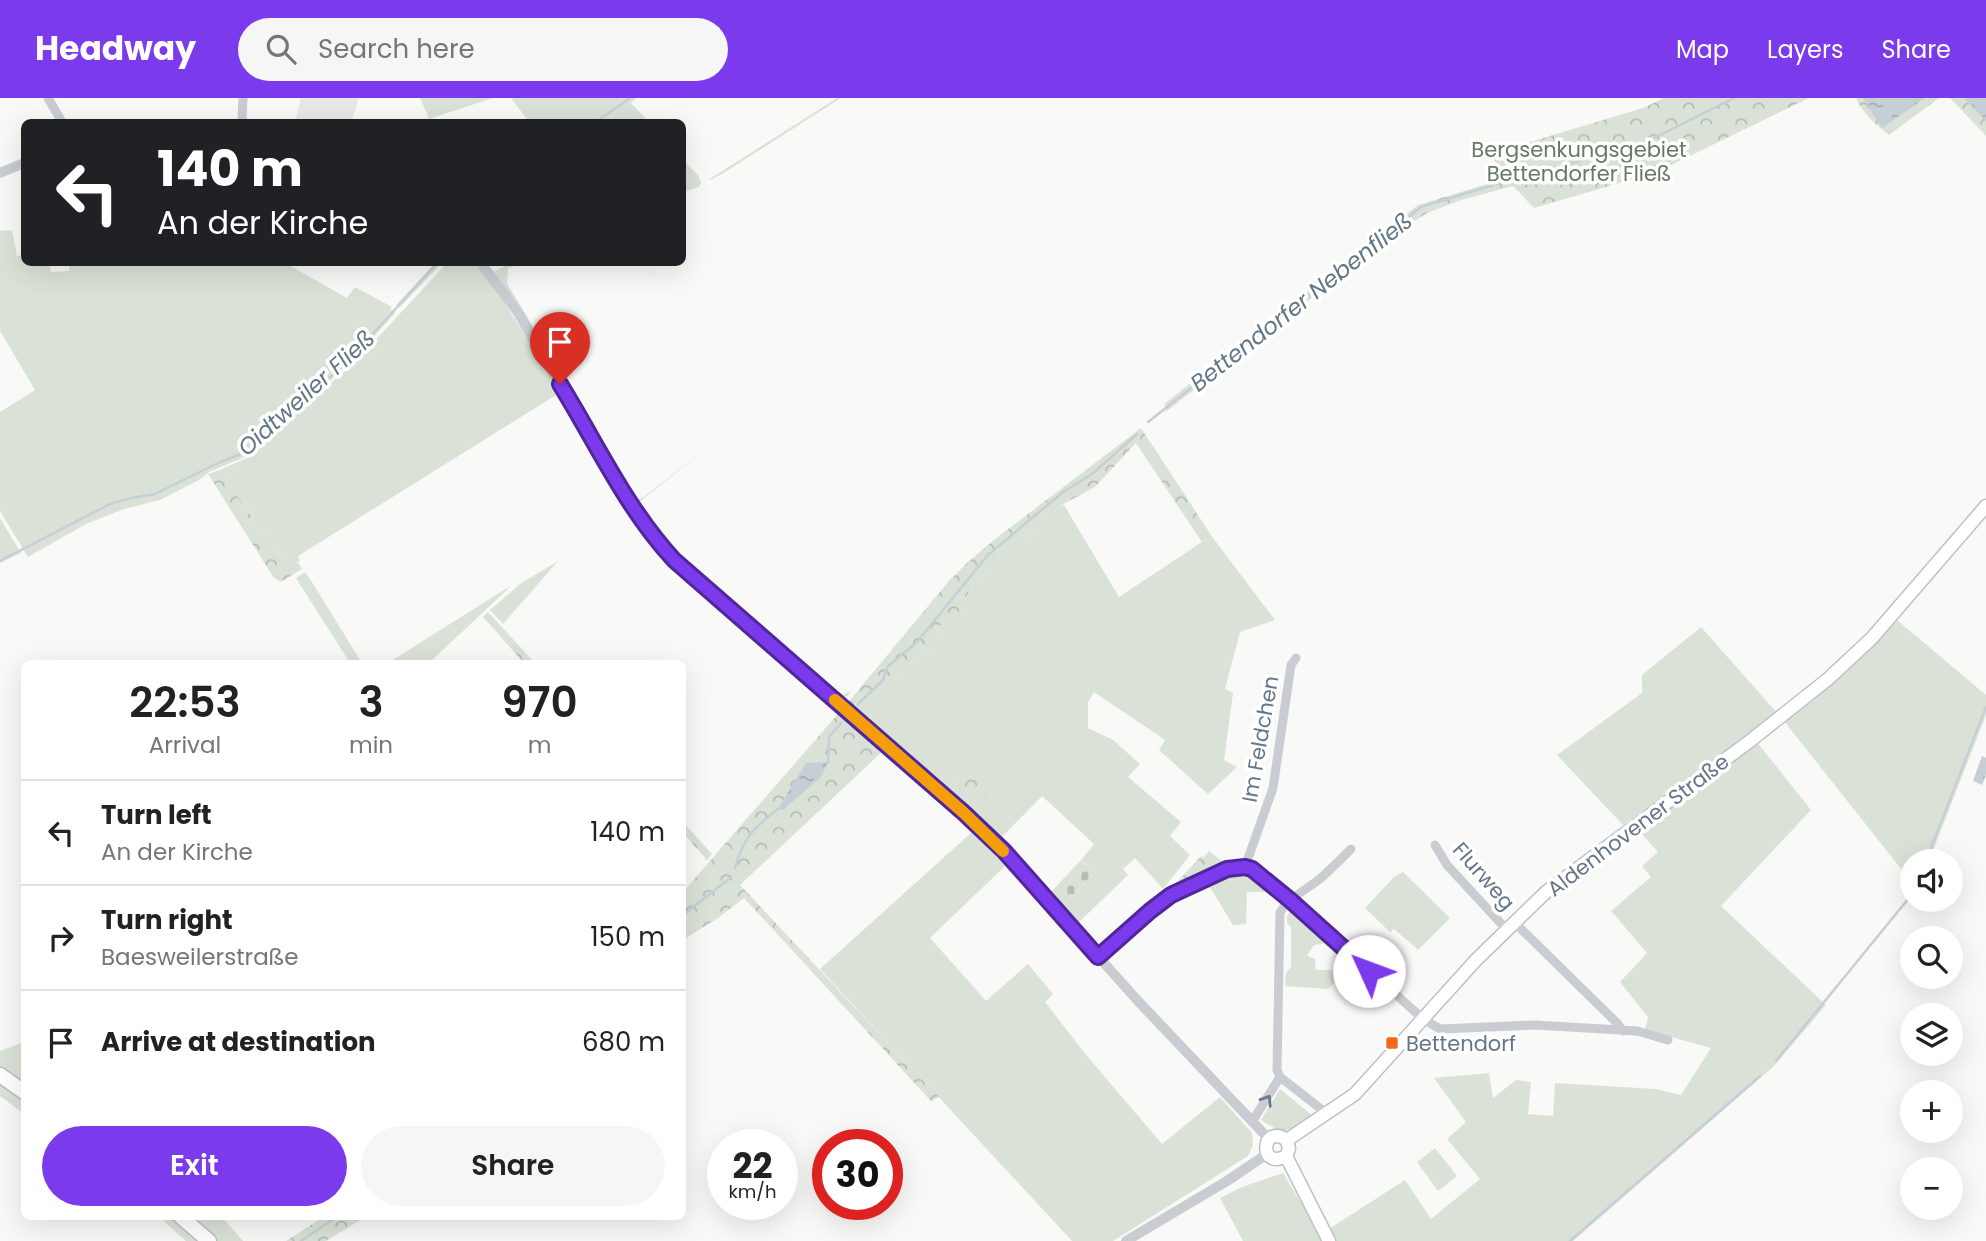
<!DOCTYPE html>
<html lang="en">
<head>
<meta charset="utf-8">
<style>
  body { margin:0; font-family:Poppins,sans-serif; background:#f6f6f6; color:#222; height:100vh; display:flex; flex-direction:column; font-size:26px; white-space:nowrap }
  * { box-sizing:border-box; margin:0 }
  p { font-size:23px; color:#767676 }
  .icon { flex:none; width:38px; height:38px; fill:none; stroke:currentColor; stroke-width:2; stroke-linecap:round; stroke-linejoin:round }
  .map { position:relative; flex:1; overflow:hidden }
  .panel { position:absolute; left:21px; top:562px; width:665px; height:560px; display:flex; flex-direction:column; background:#fff; border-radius:10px; box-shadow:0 7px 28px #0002 }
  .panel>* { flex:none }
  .top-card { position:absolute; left:21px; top:21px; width:665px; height:147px; border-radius:10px; box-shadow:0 7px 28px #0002; background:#202124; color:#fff; overflow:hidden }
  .fabs { position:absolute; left:1900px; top:751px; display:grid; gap:14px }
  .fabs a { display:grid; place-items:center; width:63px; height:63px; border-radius:50%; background:#fff; box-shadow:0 7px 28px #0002; font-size:35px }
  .speed { position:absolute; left:707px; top:1031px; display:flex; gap:14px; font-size:35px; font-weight:700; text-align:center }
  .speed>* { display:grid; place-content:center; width:91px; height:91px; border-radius:50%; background:#fff; box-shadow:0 7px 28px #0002; line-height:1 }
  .speed small { font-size:18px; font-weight:400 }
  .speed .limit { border:10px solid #d22; background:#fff; color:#111 }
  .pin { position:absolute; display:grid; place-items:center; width:60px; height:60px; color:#fff; margin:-72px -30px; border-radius:50% 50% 50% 0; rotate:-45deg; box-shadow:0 0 7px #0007 }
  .pin .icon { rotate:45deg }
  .me { position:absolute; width:77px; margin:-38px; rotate:313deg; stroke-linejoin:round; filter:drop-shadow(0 0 5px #0008) }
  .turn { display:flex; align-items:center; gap:24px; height:147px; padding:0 21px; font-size:32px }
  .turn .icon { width:91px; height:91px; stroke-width:2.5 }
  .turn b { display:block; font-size:49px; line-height:60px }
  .eta { display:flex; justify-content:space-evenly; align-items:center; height:119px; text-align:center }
  .eta b { font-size:42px; font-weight:600; line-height:49px }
  .button { display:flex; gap:14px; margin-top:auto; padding:14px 21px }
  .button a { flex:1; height:80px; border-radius:42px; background:#7c3aed; color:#fff; font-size:28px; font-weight:600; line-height:80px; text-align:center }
  .button a+a { background:#f6f6f6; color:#222 }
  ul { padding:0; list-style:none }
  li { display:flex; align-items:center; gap:21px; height:105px; padding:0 21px; border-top:2px solid #e0e0e0 }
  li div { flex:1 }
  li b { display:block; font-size:26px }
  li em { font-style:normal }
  header { display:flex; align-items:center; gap:42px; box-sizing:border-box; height:98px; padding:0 35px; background:#7c3aed; color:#fff }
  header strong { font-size:33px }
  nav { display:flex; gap:38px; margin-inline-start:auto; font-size:24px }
  .search { width:490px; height:63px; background:#f6f6f6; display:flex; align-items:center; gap:18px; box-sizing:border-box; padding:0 24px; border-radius:38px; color:#767676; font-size:26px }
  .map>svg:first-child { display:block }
</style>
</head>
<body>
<header>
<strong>Headway</strong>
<div class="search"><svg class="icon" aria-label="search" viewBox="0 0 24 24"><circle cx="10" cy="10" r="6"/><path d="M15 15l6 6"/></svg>Search here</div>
<nav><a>Map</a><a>Layers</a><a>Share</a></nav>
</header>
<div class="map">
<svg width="1986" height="1143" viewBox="0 0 1986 1143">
  <defs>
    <pattern id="forest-crowns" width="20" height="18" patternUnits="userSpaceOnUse" patternTransform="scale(1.75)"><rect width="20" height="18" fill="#dae2d7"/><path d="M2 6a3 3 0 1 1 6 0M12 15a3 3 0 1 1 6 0" fill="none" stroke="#b4bcb4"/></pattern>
    <pattern id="cemetery-stones" width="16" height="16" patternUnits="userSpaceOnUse" patternTransform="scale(1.75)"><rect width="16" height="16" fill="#dae2d7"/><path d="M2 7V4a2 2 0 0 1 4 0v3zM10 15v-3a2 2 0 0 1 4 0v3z" fill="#b4bcb4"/></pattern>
    <pattern id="water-ripples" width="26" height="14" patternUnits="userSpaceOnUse" patternTransform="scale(1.75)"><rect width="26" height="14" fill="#c5cfd5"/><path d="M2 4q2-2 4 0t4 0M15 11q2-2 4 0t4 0" fill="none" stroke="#a4adb3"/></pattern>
  </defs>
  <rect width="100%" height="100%" fill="#f9f9f7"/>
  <path fill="#e7e8e8" d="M301 0H359L351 24H299L296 20Z"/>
  <path fill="#dae2d7" d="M420 0H493L429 21Z
    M511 0H636L631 5 649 24H529Z
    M837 0H841L722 76 712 81 708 82Z
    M682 61 697 76 701 84 699 89 683 94Z
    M12 132 17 158 24 157V164L49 165 51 174 69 173V164L285 165 347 200 355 189 392 209 390 211 395 215 353 262 247 358 209 374 199 382 160 402 124 411 86 426 28 459 0 413V314L35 292 0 233V133Z
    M435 165H442L400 209 396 207Z
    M447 165H474L494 188 561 294 298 458 300 463 287 468 219 372 247 360 256 354 285 325 355 264Z
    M511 165H521L508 170 507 185 567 285 634 401H640L645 398 708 349 638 405H634L493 174Z
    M1064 407 1119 499 1202 444 1213 440 1275 522 1240 534 1225 591 1233 595 1224 662 1237 669 1208 696 1159 652 1165 642 1094 594 1088 604V630L1113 642 1140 666 1128 679 1181 724 1170 738 1190 757 1163 791 1135 760 1123 771 1128 777 1079 824 1063 807 1095 774 1081 762 1094 746 1042 698 992 749 965 720 959 680 948 710 858 632 899 573 931 551 939 528 958 515 975 482 992 469 1006 446 1024 441 1058 409Z
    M641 409 668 446 689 465 839 595 843 597 852 593 842 603 689 471 666 448 638 411Z
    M629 419 636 422 836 610 835 612 683 482Z
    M0 420 21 455 0 465Z
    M558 463 503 526 490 512 520 486Z
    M305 474 310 481 362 565H350L296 480Z
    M511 488 429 565H388L499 495Z
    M1897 522 1986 597V617L1929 763H1913V786L1784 623 1832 584Z
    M1701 529 1778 616 1623 727 1557 657 1642 595V577Z
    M1757 644 1811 712 1721 808 1826 907 1773 969 1573 1143H1334L1329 1131 1405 1082 1431 1121 1480 1081 1447 1041 1466 1024 1434 980 1489 975 1493 1000 1516 982 1531 984 1528 1016 1553 1018 1555 985 1656 991 1681 997 1711 950 1645 932 1648 919 1620 884 1647 855 1611 813 1651 779 1642 768 1658 754 1638 732Z
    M972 734 1005 768 930 840 986 903 1028 866 1053 896 1045 904 1087 958 1162 1046 1220 999 1252 1035 1253 1047 1248 1058 1113 1143H1072L820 871Z
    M1241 774 1253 778 1273 794H1247L1246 826 1233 827 1208 786 1227 776Z
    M1403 774 1450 820 1418 852 1394 831 1390 834 1365 810 1394 779Z
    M1294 813 1331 842 1328 845 1314 847 1307 858 1315 861 1316 872H1343L1348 867 1345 860 1347 858 1355 865 1328 891 1285 888 1286 875 1291 869V830L1287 825V818L1290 814Z
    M24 944V988L0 970V953Z
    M0 983 24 1001V1016L0 998Z
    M1280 991 1313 1018C1288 1033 1287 1039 1261 1022Z
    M1435 1050 1457 1078 1438 1093 1417 1064Z
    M1283 1075 1319 1134 1323 1143H1243L1220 1100 1242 1089Z
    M158 1118H170L197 1143H186Z
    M188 1118H221L243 1143H216Z"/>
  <path fill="url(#forest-crowns)" d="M1664 0H1809L1657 74 1534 110 1513 88 1461 102 1427 115 1408 127 1369 155 1167 313 1164 306 1418 107 1507 80 1490 57 1493 55 1643 10Z
    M1856 0H1939L1889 37C1877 28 1862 15 1856 0Z
    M1950 0H1986V38Z
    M1141 330 1213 440 1202 444 1136 345 1095 389 1058 409 1024 441 1006 446 992 469 975 482 958 515 939 528 931 551 899 573 859 631 883 653 740 787 939 999 931 1003 744 800 718 820 683 842V794L850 602 949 483 967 465 995 441Z
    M219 372 287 468 298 464 302 471 281 484 274 480 208 376Z
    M488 514 535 565H524L483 519Z
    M980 678 988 696 965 720 1007 766 1005 768 948 710 959 679Z
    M683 724 712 756 707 762 683 735Z
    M1209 753 1222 763 1221 770 1173 793H1169L1201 758 1203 760Z
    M325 1118H367L326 1143H286Z"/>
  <path fill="url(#cemetery-stones)" d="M1081 762 1095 774 1063 807 1050 795Z"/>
  <path fill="url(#water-ripples)" d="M1863 0H1925L1882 30Z
    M1964 0H1986V23Z
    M1982 658 1986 660V677L1982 687 1973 683Z
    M828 664 821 679 783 712 778 711 806 665Z"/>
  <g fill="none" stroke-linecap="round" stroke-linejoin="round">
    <path stroke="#c5cfd5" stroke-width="2.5" d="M596 24 630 0
      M1519 80 1646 44 1734 0
      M1148 324 1421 109 1500 85
      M0 463 110 406 131 400 155 396 216 366 248 353 351 260 438 164
      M858 606 883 582 888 568 917 544 988 457 1063 394 1092 376 1137 336
      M828 665 829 639 841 625
      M1926 763 1986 609
      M735 770C743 739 755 729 779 710
      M682 818 730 780
      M1776 963 1913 795
      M301 1143 338 1118
      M1570 1143 1760 978"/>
    <g stroke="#bdc1c7" stroke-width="15">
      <path id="secondary" d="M1287 1042 1355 996 1476 862 1546 794 1750 643 1828 581 1872 540 1986 408
        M1287 1042 1289 1051 1286 1058 1329 1143
        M1286 1058C1258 1073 1261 1024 1287 1042"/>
    </g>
    <g stroke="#bcbfc4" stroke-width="17">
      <path id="primary" d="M0 977 24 994
        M180 1118 209 1143"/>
    </g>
    <path stroke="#c9ccd1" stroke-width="9" d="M48 0 62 24
      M242 24 243 0
      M1435 747 1447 767 1507 832
      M1245 769 1273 690 1291 567 1296 560
      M1514 824 1618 926 1623 933
      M1098 859 1150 813 1172 797 1227 771 1245 769 1252 771 1335 841 1423 921 1440 931 1535 927 1637 933 1668 942
      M1280 979 1277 972 1280 815C1286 801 1310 790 1322 779 1332 770 1341 761 1351 751
      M1280 979 1321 1011 1326 1017
      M1252 1024 1280 979"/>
    <path stroke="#c9ccd1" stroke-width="10" d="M0 75 24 65
      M480 164 517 213 633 412 655 441 693 480 964 715 1004 753 1138 903 1269 1041
      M1126 1143 1227 1083 1267 1056"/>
    <use href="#secondary" stroke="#fff" stroke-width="12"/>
    <use href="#primary" stroke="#fff" stroke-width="14"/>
  </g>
  <defs><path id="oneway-chevron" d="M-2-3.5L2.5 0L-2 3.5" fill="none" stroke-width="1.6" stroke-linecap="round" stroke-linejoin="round" transform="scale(1.75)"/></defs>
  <use stroke="#6a7a8e" href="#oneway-chevron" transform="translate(1267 1002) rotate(-57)"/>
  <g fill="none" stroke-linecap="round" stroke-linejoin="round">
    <g stroke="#51269a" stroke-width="18">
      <path id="route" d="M560 286C597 346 626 410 674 462L964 715 1004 753 1098 859 1150 813 1171 797 1227 771 1245 769 1252 771 1290 802 1369 873"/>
    </g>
    <use href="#route" stroke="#7c3aed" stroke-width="12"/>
    <path stroke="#f59e0b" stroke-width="12" d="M835 602 964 715 1003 753"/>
  </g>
  <rect fill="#f5681c" stroke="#fff" stroke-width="2.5" x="1385" y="938" width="14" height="14" rx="3.5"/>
  <g text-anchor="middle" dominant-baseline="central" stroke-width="7" stroke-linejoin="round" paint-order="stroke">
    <g font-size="21" fill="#637b61" stroke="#fff">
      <text x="1579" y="51">Bergsenkungsgebiet<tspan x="1579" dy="24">Bettendorfer Fließ</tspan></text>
    </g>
    <g font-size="21" fill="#65768b" stroke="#fff">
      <text transform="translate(1260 641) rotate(-80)">Im Feldchen</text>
      <text transform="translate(1638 727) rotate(-37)">Aldenhovener Straße</text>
      <text transform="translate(1484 778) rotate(49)">Flurweg</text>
    </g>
    <g font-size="21" fill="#65768b" stroke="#fff" text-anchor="start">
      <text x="1406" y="945">Bettendorf</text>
    </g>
    <g font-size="23" font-style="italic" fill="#617786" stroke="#fff">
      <text transform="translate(1301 204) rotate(-38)">Bettendorfer Nebenfließ</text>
      <text transform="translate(306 295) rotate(-42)">Oidtweiler Fließ</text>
    </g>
  </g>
</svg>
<div class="fabs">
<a><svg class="icon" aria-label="sound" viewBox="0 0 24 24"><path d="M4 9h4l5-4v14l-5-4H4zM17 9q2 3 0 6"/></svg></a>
<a><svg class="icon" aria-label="search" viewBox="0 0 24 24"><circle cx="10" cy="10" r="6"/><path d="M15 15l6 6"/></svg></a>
<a><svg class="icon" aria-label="layers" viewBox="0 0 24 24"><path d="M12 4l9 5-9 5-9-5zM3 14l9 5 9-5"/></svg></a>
<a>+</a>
<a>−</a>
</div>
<div class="speed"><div>22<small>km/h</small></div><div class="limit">30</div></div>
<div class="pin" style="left:560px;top:286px;background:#d93025"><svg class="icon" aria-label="arrive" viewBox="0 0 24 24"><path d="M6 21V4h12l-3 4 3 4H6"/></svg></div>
<svg class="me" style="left:1369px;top:873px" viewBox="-20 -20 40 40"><circle r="19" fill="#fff"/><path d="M0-13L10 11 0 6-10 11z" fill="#7c3aed"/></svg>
<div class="top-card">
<div class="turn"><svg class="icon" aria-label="left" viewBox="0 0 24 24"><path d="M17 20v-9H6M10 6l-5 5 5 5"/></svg><div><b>140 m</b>An der Kirche</div></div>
</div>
<section class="panel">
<div class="eta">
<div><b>22:53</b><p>Arrival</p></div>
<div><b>3</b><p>min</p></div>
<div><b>970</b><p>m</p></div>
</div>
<ul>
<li><svg class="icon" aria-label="left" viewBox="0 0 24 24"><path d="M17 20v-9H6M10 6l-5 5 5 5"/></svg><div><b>Turn left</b><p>An der Kirche</p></div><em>140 m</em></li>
<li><svg class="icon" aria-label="right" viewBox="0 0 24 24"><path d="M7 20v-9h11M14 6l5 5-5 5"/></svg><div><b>Turn right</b><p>Baesweilerstraße</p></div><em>150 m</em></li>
<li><svg class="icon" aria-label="arrive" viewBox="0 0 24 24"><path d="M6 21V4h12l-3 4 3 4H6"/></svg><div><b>Arrive at destination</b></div><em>680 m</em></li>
</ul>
<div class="button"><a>Exit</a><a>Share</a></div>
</section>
</div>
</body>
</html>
